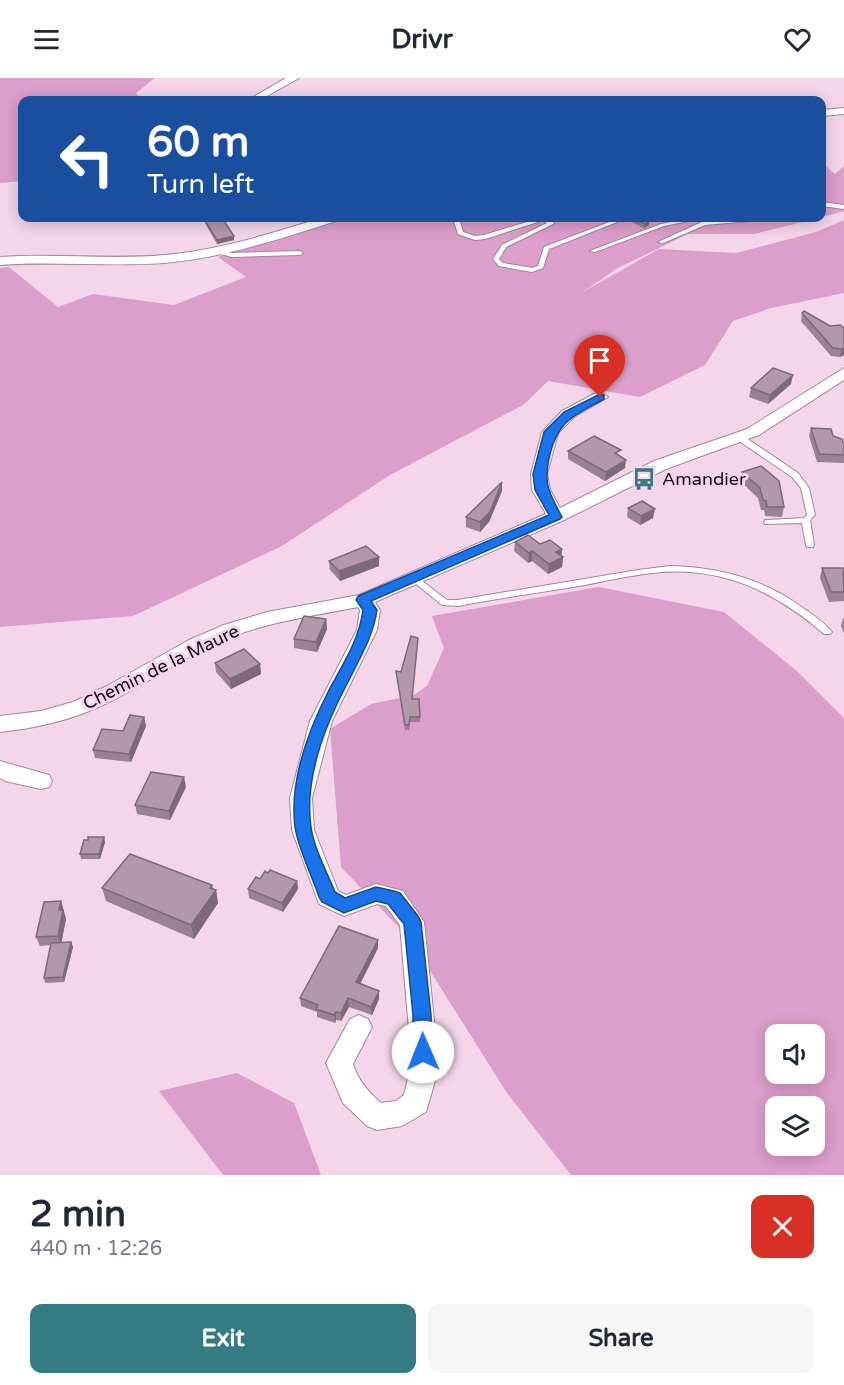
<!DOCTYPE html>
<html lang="en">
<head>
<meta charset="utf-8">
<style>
  body { margin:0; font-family:"Varela Round",sans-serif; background:#f6f6f7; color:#1f2937; height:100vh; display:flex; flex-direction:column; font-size:22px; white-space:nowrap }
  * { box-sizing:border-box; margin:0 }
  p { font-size:20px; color:#747a83 }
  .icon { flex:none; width:33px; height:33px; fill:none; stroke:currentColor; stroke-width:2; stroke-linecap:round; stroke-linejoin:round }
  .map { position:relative; height:1097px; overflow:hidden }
  .panel { display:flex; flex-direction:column; background:#fff; flex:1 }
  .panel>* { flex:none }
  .top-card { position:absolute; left:18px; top:18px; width:808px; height:126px; border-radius:12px; box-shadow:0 3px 15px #0003; background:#1a4fa0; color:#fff; overflow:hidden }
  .buttons { position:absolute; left:765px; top:946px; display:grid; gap:12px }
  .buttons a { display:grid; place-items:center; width:60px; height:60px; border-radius:12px; background:#fff; box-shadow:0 3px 15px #0003; font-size:30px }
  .pin { position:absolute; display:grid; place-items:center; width:51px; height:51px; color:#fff; margin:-62px -26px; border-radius:50% 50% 50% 0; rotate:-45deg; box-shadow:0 0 6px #0007 }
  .pin .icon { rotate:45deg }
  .me { position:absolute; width:66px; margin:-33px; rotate:359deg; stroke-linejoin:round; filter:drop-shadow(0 0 4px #0008) }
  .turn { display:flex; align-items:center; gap:21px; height:126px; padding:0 30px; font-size:27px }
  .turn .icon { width:78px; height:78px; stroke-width:2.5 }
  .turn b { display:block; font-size:42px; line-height:51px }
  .round { display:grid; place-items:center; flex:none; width:63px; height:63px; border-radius:12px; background:#f6f6f7 }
  .overview { display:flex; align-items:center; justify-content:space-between; height:102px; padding:0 30px }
  h1 { font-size:36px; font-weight:800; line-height:45px }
  .button { display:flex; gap:12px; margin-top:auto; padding:12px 30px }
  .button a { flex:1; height:69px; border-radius:12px; background:#347b84; color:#fff; font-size:24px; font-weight:800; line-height:69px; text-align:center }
  .button a+a { background:#f6f6f7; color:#1f2937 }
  header { display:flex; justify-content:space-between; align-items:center; height:78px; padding:0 30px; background:#fff; font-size:27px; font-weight:800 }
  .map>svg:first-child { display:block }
</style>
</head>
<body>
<header><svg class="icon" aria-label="menu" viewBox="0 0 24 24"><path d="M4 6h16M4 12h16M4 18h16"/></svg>Drivr<svg class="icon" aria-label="heart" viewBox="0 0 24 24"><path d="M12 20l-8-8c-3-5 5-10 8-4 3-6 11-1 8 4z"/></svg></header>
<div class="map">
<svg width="844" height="1097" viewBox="0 0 844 1097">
  <rect width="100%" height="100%" fill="#f4d5ea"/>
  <path fill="#dc9eca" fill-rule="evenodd" d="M0 0H155L136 15 141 22H22V103L0 105Z
    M822 85 835 96 844 88V133L822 139Z
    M347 140H819L754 156H688L618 190 581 215 659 171 736 175 816 154 844 142V215L771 230 733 243 705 287 640 319 548 303 523 327 390 397 282 468 133 538 0 549V190L9 189 58 229 93 216 174 227 246 199 218 179Z
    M599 509 724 534 798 594 844 640V1097H571L507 1015 410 861 341 789 330 651 371 626 414 617 427 608 444 570 432 538ZM776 957H814V996H776ZM776 1029H814V1068H776Z
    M237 995 294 1025 321 1097H223L159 1013Z"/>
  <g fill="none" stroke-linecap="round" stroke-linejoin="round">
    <g stroke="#a3879a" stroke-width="2">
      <path id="service" d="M822 124 844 127V131L822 128Z
        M453 140H459L463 154 475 158 484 157 540 140H549L554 145 553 146 506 169 499 181 503 185 532 190 538 188 544 169 620 140H627L549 171 543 190 532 194 499 188 493 181 502 167 547 145 544 142 485 161 475 162 458 156Z
        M693 140H703L664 148 595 174 590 173 661 146Z
        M746 140H763L760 142 705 147 663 165 658 164 702 144Z
        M215 171 232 175 300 173 303 175 300 177 232 179 213 174 212 173Z
        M736 357H742L798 395 809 410 815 437 810 442 814 467 813 469H807L806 467 802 445 765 446 764 444 765 442H768L804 440 807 437 801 410 792 399 736 361Z
        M670 488C718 489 764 501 803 530 813 537 824 544 832 554L830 556H824C777 515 726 490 662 494 636 496 610 502 585 507 543 514 500 520 458 528L442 527 410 501 414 498 417 499 447 522H458L638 492Z"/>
    </g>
    <g stroke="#a3879a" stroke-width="2">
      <path id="minor" d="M286 0H299L260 22H248Z
        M844 30V36L822 38V32Z
        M321 140H338L336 143C280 161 223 180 164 185 110 189 55 183 0 187V179C55 175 110 182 165 177 219 172 270 156 321 140Z
        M844 290V302L759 357 666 391 562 443 375 524 380 532 377 552 332 643 312 720 314 752 338 813 346 817 376 806 403 813 424 844 435 952 437 996 426 1034 402 1048 377 1052 367 1048 343 1025 326 985 350 941 359 937 368 941 372 949 353 986C358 1002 368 1014 381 1025L396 1023 404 1017 409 996V952L400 847 386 828 377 826 344 838 319 826 292 752 290 720 310 643 357 552 360 532 358 529C312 538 265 544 221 563 181 581 145 607 105 626 72 642 37 650 0 654V638L41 633 73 624 107 608 189 562 224 547 267 534 359 517 546 436 532 412 531 396 542 354 562 333 594 316 600 314 608 319 574 339 558 355 547 396 550 412 560 430 654 383 747 351Z
        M0 683 49 697 52 703 49 709 41 711 5 703 0 700Z"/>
    </g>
    <use href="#service" fill="#fff" fill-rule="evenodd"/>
    <use href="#minor" fill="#fff" fill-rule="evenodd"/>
  </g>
  <path fill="#9a8292" d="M627 140H644L649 143V147L644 150 627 142Z
    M205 143 234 162 217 166 206 147Z
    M802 235 830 248 844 250V277L840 279 831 278 801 243Z
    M791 306 768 326 749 319 751 310Z
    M811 350 833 358 844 366V385L817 384 809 358Z
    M568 373 620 378 625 390 605 403 568 381Z
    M742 394 784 429 782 439 765 438 764 432H761L758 420 740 403Z
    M502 413 489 444 480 454 466 449V439Z
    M628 430 653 440 640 447 627 439Z
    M515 464 540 466 562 471 561 478 563 479 562 489 548 496 532 483 528 485 514 473Z
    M329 483 379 488 340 503 330 492Z
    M822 490 844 491V523L829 524 820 500Z
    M843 540H844V555L841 548Z
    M326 541 327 551 317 574 294 570V561Z
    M418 560 412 621 420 639V644H410L409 652H405L396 593 401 594Z
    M215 585 260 586 261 596 231 611 216 594Z
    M144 639 146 648 131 684 95 680 93 672Z
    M186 709 170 742 137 736 135 727Z
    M104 759 105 764 100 781H81L80 776 88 762Z
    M260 801 297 803 298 811 283 834 249 820 248 811Z
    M102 810 213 811 216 812 218 825 194 861 106 823Z
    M61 823 66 841 61 865 71 864 73 869 64 904 45 905 44 900 51 867 40 868 36 859Z
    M378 870 360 906 379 921 372 937 349 929 341 943 336 942 335 945 317 939V934L301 928 300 920Z"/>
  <path fill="#7d6a77" d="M649 143V147L644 150 645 146Z
    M234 158V162L217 166V162Z
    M844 270V277L840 279 842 271Z
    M793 297 791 306 768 326 770 317Z
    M626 382 625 390 605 403 606 394Z
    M502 404V413L489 444 480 454V444Z
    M655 431 653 440 640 447 641 438Z
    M562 471 561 480 563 479 562 489 548 496 549 486 556 474Z
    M532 473V483L528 485 529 475Z
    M379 479V488L340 503 339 493Z
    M326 541 327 551 317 574 316 564Z
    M260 586 261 596 231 611 230 601Z
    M144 639 146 648 131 684 129 676Z
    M184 699 186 709 170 742 169 733Z
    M104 759 105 764 100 781 99 776Z
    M297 803 298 811 283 834 282 825Z
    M212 807 214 815 216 812 218 825 194 861 191 847Z
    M61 823 66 841 61 867 58 858 59 832Z
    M378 862V870L357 912 356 904Z
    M71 864 73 869 64 904 63 899Z
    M379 913V921L372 937 371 929Z
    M348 920 349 929 341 943V935Z
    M336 934V942L335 945 334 937Z"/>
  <path fill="#b397aa" stroke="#7d6a77" stroke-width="1.5" d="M222 140 234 158 217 162 205 143Z
    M630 140H644L649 143 645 146Z
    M804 233 830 248 840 247 844 250V270L842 271 833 270 802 235Z
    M773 290 793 297 770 317 751 310Z
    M811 350 831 351 833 358 842 361 844 366V377L819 376Z
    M594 358 621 372 615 375 626 382 606 394 568 373Z
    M761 388 779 403 784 429H767L766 423 763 422 760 410 742 394Z
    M502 404 490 434 480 444 466 439Z
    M642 423 655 431 641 438 628 430Z
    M528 457 540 466 550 462 562 471 556 474 563 479 549 486 532 473 529 475 515 464Z
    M366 468 379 479 339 493 329 483Z
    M822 490H843L844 514H831Z
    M304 538 326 541 316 564 294 561Z
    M411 558 418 560 412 621H419L420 639H410L409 647H405L396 593 401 594Z
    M244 571 260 586 230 601 215 585Z
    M130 637 144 639 129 676 93 672 102 651 123 653Z
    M151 694 184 699 169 733 135 727Z
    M88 759H104L99 776H80L84 762H88Z
    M130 776 212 807 210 810 216 812 191 847 102 810Z
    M270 792 297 803 282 825 248 811 256 799 260 801 265 793 268 795Z
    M61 823 59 832H63L58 858 36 859 44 824Z
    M339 848 378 862 356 904 379 913 371 929 348 920 341 935 336 934 334 937 316 931 318 927 300 920Z
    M71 864 63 899 44 900 51 865Z"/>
  <path fill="#1a73e8" stroke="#114b97" stroke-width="1.5" d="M600 316 604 317V321C574 338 559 341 550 376 543 405 548 413 562 439L560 441 371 523 377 532C373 560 358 583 346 608 324 650 304 701 311 749 314 771 327 794 335 814L345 820 376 809 394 813 400 815 418 838 421 844 431 937 432 974 429 980 423 982 416 980 413 974V937L404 846 388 826 376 823 344 835 322 824 319 819C312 798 298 770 295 749 289 703 308 653 329 612 343 586 359 562 363 532L356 522 358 518 549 437 535 412 533 396 544 354 564 334Z"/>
  <defs>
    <g id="bus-bare" transform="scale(1.8)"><path d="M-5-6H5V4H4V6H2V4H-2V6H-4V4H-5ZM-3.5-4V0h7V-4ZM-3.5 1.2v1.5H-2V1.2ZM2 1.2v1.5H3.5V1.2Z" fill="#347b84" stroke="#f4d5ea" stroke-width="2.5" paint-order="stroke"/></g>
  </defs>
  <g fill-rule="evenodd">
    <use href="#bus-bare" x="644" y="401"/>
  </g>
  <g text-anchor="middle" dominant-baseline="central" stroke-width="6" stroke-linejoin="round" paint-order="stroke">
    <g font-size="18" fill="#160c13" stroke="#f4d5ea" text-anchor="start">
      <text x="662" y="401">Amandier</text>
    </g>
    <g font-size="18" fill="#160c13" stroke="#f4d5ea">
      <text transform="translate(161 589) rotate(-26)">Chemin de la Maure</text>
    </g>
  </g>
</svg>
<div class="buttons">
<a><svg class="icon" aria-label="sound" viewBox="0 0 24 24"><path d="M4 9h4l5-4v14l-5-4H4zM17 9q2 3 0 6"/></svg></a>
<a><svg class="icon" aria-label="layers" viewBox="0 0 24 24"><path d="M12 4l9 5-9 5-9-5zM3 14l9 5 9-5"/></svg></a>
</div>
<div class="pin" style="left:600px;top:319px;background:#d93025"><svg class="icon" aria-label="arrive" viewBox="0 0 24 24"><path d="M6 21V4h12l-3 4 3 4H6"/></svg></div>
<svg class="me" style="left:423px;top:974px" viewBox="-20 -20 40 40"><circle r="19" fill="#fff"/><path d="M0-13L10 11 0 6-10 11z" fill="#1a73e8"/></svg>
<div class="top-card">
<div class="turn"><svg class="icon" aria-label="left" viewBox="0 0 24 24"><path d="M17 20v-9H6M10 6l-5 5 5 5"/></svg><div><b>60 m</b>Turn left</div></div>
</div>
</div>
<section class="panel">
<div class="overview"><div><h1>2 min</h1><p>440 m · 12:26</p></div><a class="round" style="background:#d93025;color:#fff"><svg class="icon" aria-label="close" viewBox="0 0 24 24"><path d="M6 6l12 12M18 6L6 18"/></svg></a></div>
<div class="button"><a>Exit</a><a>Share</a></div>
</section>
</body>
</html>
